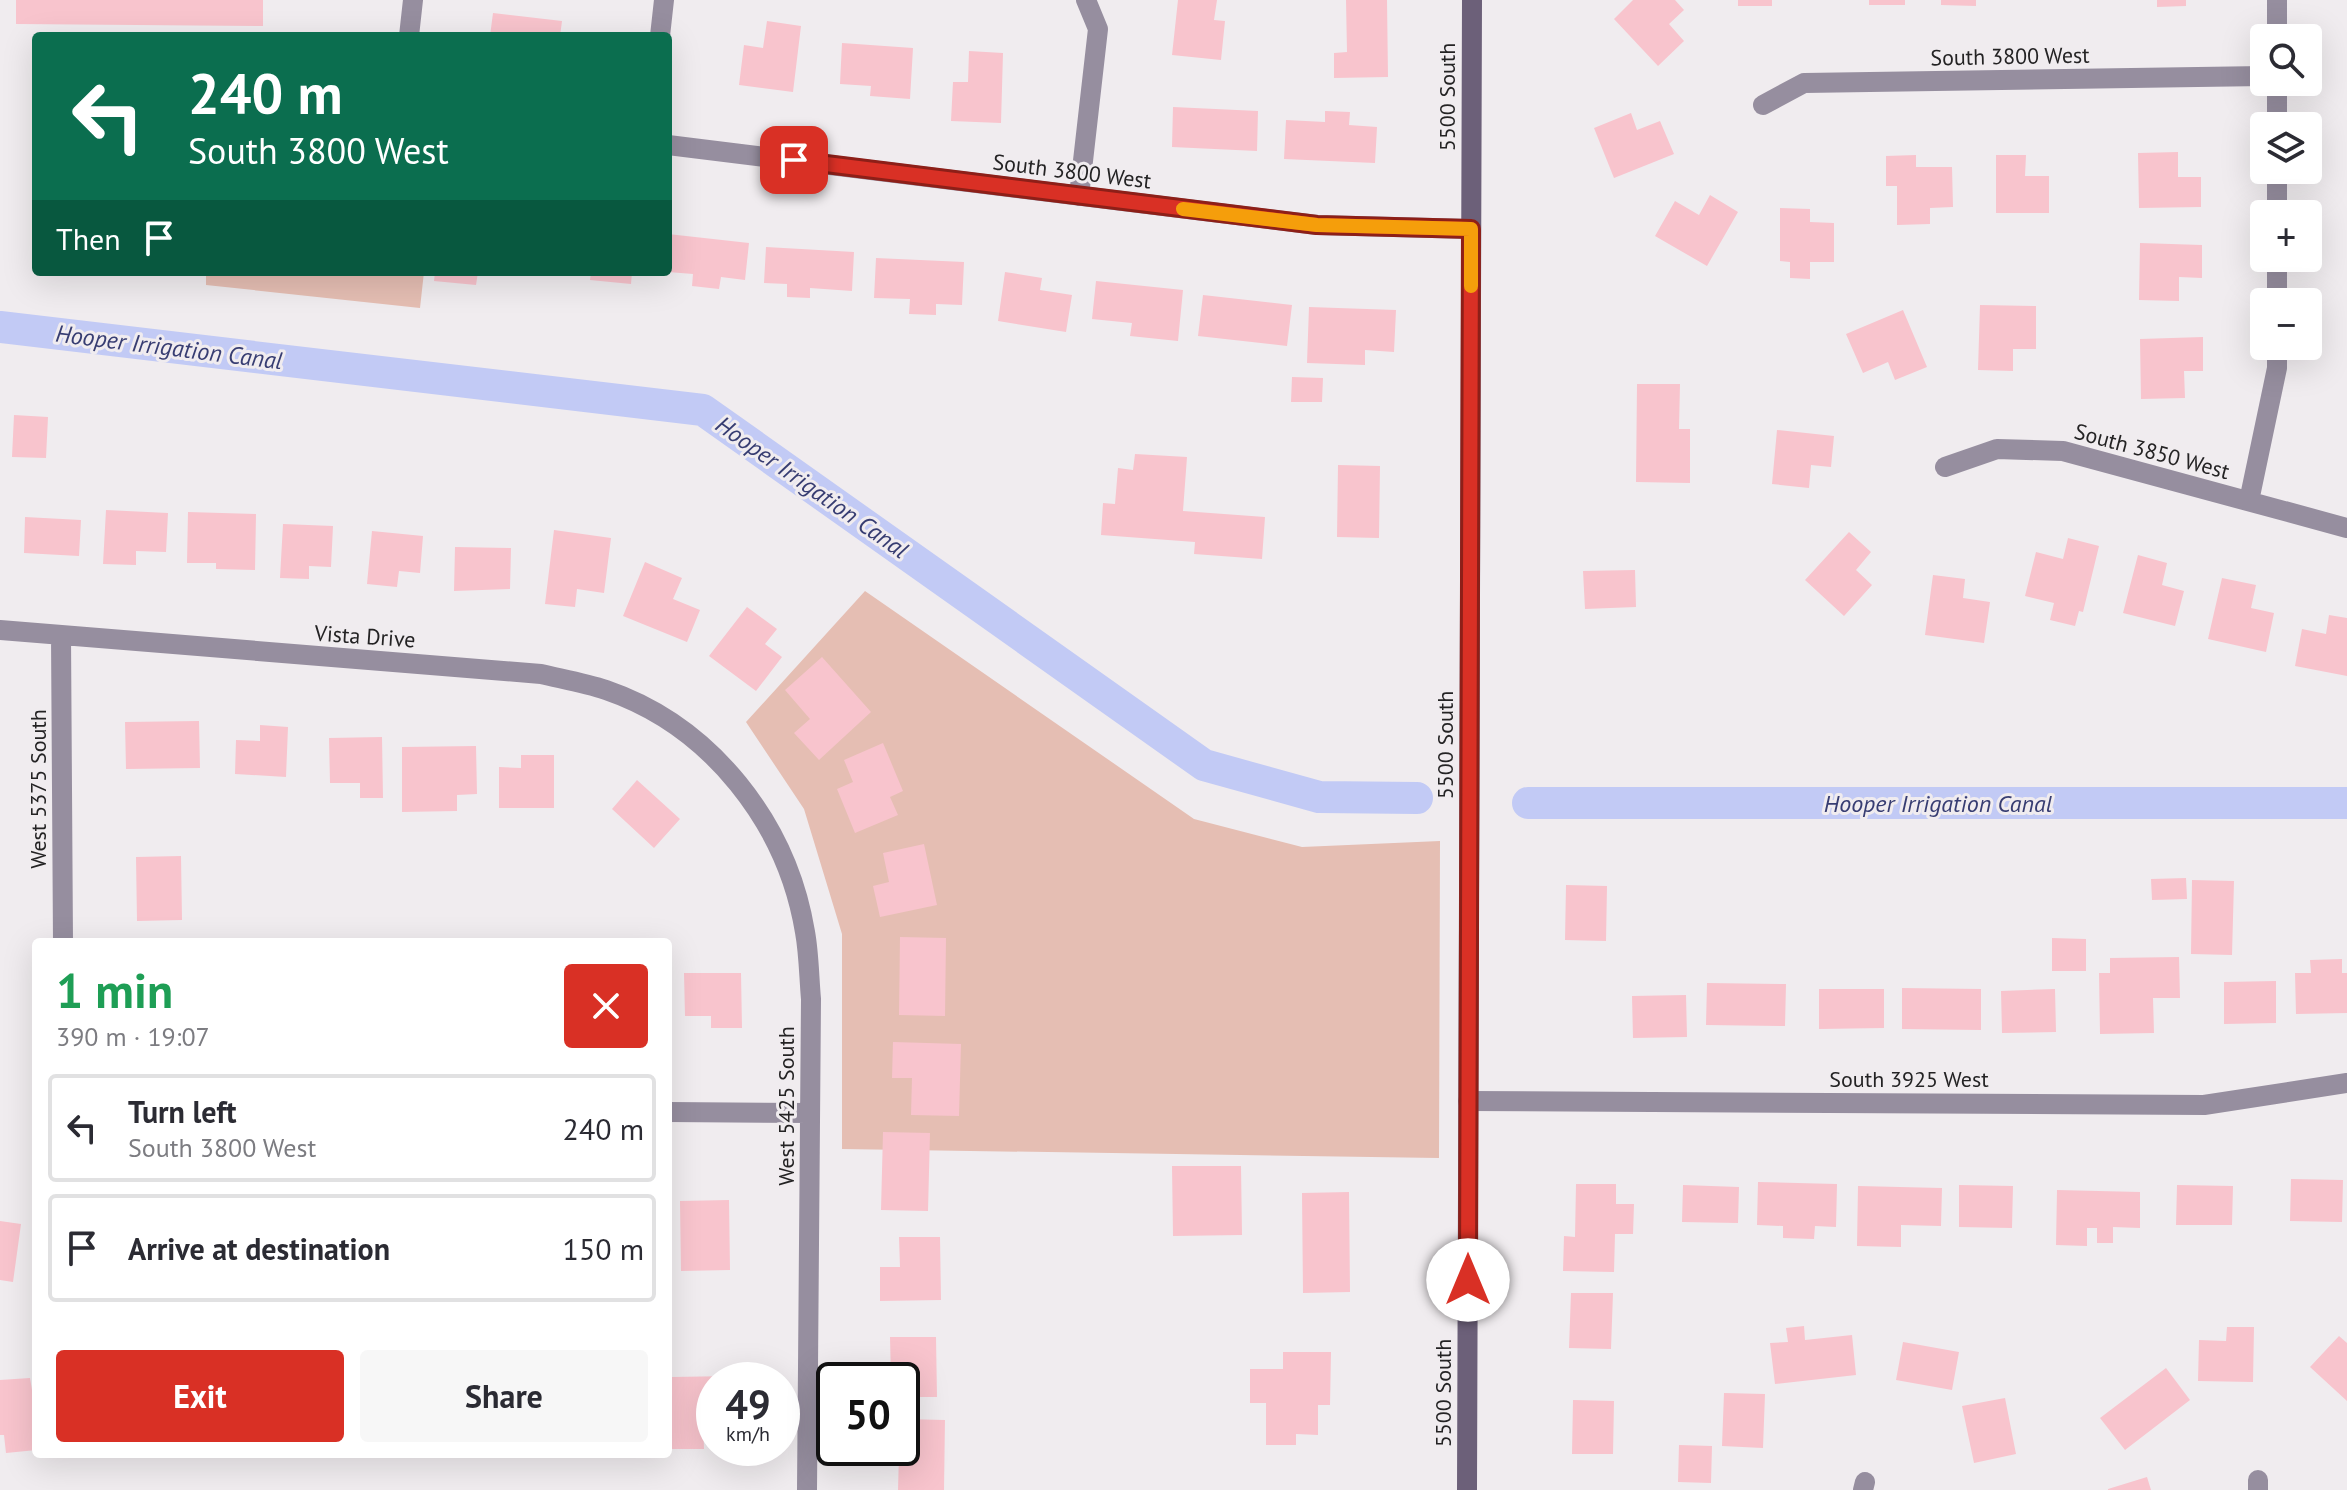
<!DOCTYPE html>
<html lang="en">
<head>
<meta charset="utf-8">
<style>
  body { margin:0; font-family:"PT Sans",sans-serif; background:#f7f7f7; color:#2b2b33; height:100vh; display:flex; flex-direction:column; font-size:30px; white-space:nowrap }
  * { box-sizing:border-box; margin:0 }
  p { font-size:26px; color:#7c7c81 }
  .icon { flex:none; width:44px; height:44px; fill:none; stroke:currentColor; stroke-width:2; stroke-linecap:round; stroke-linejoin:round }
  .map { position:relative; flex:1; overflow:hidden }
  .sheet { position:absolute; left:32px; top:938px; width:640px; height:520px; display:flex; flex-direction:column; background:#fff; border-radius:8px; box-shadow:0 8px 32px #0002 }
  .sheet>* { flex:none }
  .banner { position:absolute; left:32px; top:32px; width:640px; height:244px; border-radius:8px; box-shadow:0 8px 32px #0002; background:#0b6e4f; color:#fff; overflow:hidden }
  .tools { position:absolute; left:2250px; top:24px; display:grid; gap:16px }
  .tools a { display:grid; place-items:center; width:72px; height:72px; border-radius:8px; background:#fff; box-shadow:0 8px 32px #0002; font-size:40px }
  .speed { position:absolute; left:696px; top:1362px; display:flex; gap:16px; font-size:40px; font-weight:700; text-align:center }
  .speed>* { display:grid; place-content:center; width:104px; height:104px; border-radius:50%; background:#fff; box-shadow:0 8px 32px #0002; line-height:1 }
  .speed small { font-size:20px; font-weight:400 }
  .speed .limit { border:4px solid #111; border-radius:12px; background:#fff; color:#111 }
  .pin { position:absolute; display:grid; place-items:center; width:68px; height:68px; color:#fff; margin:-34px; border-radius:16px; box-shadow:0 4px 12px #0006 }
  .me { position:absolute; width:88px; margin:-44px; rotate:0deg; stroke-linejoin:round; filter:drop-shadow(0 0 6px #0008) }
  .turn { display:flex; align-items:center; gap:28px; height:168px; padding:0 24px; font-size:36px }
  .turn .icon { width:104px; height:104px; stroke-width:2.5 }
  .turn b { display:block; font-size:56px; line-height:68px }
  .then { display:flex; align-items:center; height:76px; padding:0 24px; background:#0003; gap:16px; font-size:30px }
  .round { display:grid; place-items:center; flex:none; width:84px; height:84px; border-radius:8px; background:#f7f7f7 }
  .summary { display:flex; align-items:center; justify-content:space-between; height:136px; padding:0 24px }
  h1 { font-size:48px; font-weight:700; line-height:60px; color:#1e9e55 }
  .button { display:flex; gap:16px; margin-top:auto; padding:16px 24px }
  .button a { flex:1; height:92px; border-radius:8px; background:#d93025; color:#fff; font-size:32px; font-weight:700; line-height:92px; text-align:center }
  .button a+a { background:#f7f7f7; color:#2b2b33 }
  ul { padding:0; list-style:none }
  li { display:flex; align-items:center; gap:24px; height:108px; margin:0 16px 12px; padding:0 8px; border:4px solid #e1e1e2; border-radius:8px }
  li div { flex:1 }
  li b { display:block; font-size:30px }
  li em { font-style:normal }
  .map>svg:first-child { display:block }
</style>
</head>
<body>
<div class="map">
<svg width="2347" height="1490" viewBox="0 0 2347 1490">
  <rect width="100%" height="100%" fill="#f0ecef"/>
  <path fill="#e5beb3" d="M206 272H424L420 308 206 285Z
    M865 591 1194 819 1302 847 1440 841 1439 1158 842 1149V934L804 809 746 722Z"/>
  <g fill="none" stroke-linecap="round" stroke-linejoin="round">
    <path stroke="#c2caf5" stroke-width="32" d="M0 327 703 410 1204 765 1319 797 1417 798
      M1528 803H2347"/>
  </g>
  <path fill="#f8c4cd" d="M16 0H263V26L16 24Z
    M1178 0H1217L1214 20 1225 21 1221 60 1172 55Z
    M1346 0H1387L1388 77 1334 78V53L1347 52Z
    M1633 0H1675L1684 10 1669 24 1684 41 1658 66 1614 19Z
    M1738 0H1772V6H1738Z
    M1869 0H1905V5H1869Z
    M1941 0H1976V6L1941 5Z
    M2157 0H2186V6L2157 7Z
    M493 13 562 21 560 36H490Z
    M767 21 801 26 793 92 739 85 744 45 763 48Z
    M842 43 913 48 910 99 870 96 871 86 840 84Z
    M969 51 1003 53 1001 123 951 121 953 82H968Z
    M1173 107 1258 111 1257 151 1172 147Z
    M1325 111 1350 112 1349 125 1377 127 1375 163 1284 159 1286 120 1325 122Z
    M1631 113 1637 130 1660 121 1674 154 1614 178 1594 128Z
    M2178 152V177H2201V207L2139 208 2138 153Z
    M1916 155V167H1952L1953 207 1930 208V224L1897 225V186H1886V156Z
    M1996 155H2026L2025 176H2049V213H1996Z
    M1710 195 1738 212 1707 266 1655 236 1675 201 1699 215Z
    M1780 208 1810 209V222L1834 223V262H1810V279L1790 278V262L1780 261Z
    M668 234 749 243 745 280 721 277 719 289 692 286 693 274 668 272Z
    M2140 243 2202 245V278L2179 277V301L2139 300Z
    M766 247 854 252 852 291 810 288V298L787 297V284L764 283Z
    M876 258 964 262 962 305 936 304V315L909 314 910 299 874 298Z
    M435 272H478L476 285 434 281Z
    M591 272H632L631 284 590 280Z
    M1005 272 1042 278 1040 290 1072 295 1066 332 998 321Z
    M1096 281 1183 290 1178 341 1130 336 1132 323 1092 319Z
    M1203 295 1292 305 1287 346 1198 336Z
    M1980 305 2036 306V349H2013V371L1978 370Z
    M1309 307 1396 310 1394 352 1365 350V365L1307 363Z
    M1903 310 1927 367 1895 380 1888 362 1863 373 1846 334Z
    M2203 337V371H2184L2185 398 2141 399 2140 339Z
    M1292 377 1323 378 1322 402H1291Z
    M1637 384H1680L1679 429H1690V483L1636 482Z
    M14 415 48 417 46 458 12 457Z
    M1777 430 1834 436 1831 467 1811 465 1809 488 1772 484Z
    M1135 454 1187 457 1183 511 1265 517 1262 559 1194 554 1195 542 1101 535 1103 503 1115 504 1118 468 1133 470Z
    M1338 465 1380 466 1379 538 1337 537Z
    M106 510 168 513 166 552 136 551V565L103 564Z
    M188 512 256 514 255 570 216 569V563H187Z
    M25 517 81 520 79 556 24 553Z
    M283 524 333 526 331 567 309 566V579L280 578Z
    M554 530 611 538 604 593 577 589 575 607 545 604Z
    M372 531 423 536 420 573 399 571 397 587 367 584Z
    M1849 532 1871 552 1856 570 1872 585 1844 616 1805 580Z
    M2068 538 2099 546 2083 612 2079 611 2075 626 2050 620 2054 603 2025 596 2036 552 2063 559Z
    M455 547 511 548 510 589 454 591Z
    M2138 555 2167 563 2162 585 2184 591 2175 626 2123 613Z
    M645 562 682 578 673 599 700 610 687 642 623 616Z
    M1635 570 1636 607 1585 609 1583 571Z
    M1933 575 1965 579 1963 598 1990 602 1984 643 1925 635Z
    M2222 578 2256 585 2251 608 2274 613 2266 652 2208 639Z
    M747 607 777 629 765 644 782 657 756 691 709 656Z
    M2329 615 2347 618V676L2295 666 2302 629 2326 634Z
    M822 657 871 712 819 760 794 733 810 719 785 690Z
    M199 721 200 768 126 769 125 722Z
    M260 725 288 727 286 777 235 774 236 740 260 741Z
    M382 737 383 798H360V783H330L329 738Z
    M883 743 903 791 890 797 898 815 855 833 837 789 853 782 844 760Z
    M476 746 477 794 457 795V811L402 812V747Z
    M521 755H554V808H499V767L521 768Z
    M637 780 680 819 654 848 612 809Z
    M924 844 937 905 880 917 873 886 889 882 883 853Z
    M181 856 182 920 137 921 136 857Z
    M2186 878 2187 899 2152 900 2151 879Z
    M2192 880 2234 881 2232 955 2191 954Z
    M1566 885 1607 886 1606 941 1565 940Z
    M900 937 946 938 945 1016 899 1015Z
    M2052 938 2086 939V971H2052Z
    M2179 957 2180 998H2153L2154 1033 2100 1034 2099 973H2110V958Z
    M2342 959V973H2347V1013L2296 1014 2295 973H2311L2310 960Z
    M684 973H741L742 1028H711V1016H685Z
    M2276 981V1023L2224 1024V982Z
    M1707 983 1786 984 1785 1026 1706 1025Z
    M1902 988 1981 989V1030L1902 1029Z
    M1819 989H1884V1028L1819 1029Z
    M2055 989 2056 1032 2002 1033 2001 991Z
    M1686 995 1687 1037 1633 1038 1632 996Z
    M893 1042 961 1044 959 1116 911 1115 912 1078H892Z
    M883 1132 930 1133 928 1211 881 1210Z
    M1172 1166H1241L1242 1235 1173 1236Z
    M2291 1179 2343 1180 2342 1222 2290 1221Z
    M1758 1182 1837 1184 1836 1227 1815 1226 1814 1239 1783 1238V1226L1757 1225Z
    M1576 1184H1616V1204H1634L1633 1234H1615L1614 1272 1563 1271 1564 1236 1575 1237Z
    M1683 1185 1739 1187 1738 1223 1682 1222Z
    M1959 1185 2013 1186 2012 1228 1959 1227Z
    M2177 1185 2233 1186 2232 1225H2176Z
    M1858 1186 1942 1188 1941 1226 1901 1225V1247L1857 1246Z
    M2057 1190 2140 1192V1228L2113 1227V1243H2097V1228H2087V1246L2056 1245Z
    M1349 1192 1350 1292 1303 1293 1302 1193Z
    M729 1200 730 1270 681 1271 680 1201Z
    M0 1221 21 1224 13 1282 0 1280Z
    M899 1237H940L941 1300 880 1301V1267H900Z
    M1571 1293H1613L1611 1349 1569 1348Z
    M1804 1326 1805 1340 1852 1335 1856 1375 1775 1384 1770 1343 1788 1342 1786 1328Z
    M2227 1327H2254L2253 1382 2198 1381 2199 1340 2226 1341Z
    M2339 1336 2347 1343V1401L2310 1367Z
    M890 1337H936L937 1397H902V1380H891Z
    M1903 1342 1959 1352 1952 1390 1896 1380Z
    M1283 1352H1331L1330 1405H1318V1435L1296 1434V1445H1266V1403H1250V1369H1283Z
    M2166 1368 2190 1400 2125 1450 2100 1418Z
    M734 1376V1380H714V1419L703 1420 704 1449H672L671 1377Z
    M30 1378 36 1414V1450L6 1453 4 1435H0V1380Z
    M1724 1393 1765 1394 1763 1448 1722 1446Z
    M2005 1398 2016 1454 1974 1463 1962 1406Z
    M1573 1400 1614 1401 1613 1454H1572Z
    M902 1419 945 1420 944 1490H898L899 1454 877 1453 878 1448H902Z
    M1679 1445 1712 1446 1711 1483 1678 1482Z
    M2147 1477 2151 1490H2108V1489Z"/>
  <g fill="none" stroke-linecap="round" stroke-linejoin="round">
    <path stroke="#968e9f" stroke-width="20" d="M2277 0V38
      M409 36 413 0
      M660 36 664 0
      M2277 82V126
      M1763 105 1804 83 2264 76
      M668 145 1317 225 1471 229
      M2277 170V214
      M1079 196 1098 29 1086 0
      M2277 258V302
      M1945 467 1997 449 2063 451 2347 528
      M2249 501 2277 368V346
      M0 630 541 674C562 679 585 683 606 690 711 726 787 823 805 932 809 954 809 977 811 999L807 1490
      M61 636 63 942
      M1468 1101 2204 1105 2347 1083
      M668 1112 810 1113
      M2258 1480V1490
      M1863 1490 1865 1482"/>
    <path stroke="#6c6079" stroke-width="20" d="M1467 1490 1472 0"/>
  </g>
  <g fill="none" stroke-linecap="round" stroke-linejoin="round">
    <g stroke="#8d1f18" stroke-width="20">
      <path id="route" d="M794 160 1317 225 1471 229 1468 1280"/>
    </g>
    <use href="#route" stroke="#d93025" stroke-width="14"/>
    <path stroke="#f59e0b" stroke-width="14" d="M1183 209 1317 225 1471 229V286"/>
  </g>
  <g text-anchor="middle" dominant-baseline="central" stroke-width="6" stroke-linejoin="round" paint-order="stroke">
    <g font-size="22" fill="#242324" stroke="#f0ecef">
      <text transform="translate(2010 56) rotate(-1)">South 3800 West</text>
      <text transform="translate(1447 97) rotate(-90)">5500 South</text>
      <text transform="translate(1072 171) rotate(7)">South 3800 West</text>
      <text transform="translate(2152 451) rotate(15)">South 3850 West</text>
      <text transform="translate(365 636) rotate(4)">Vista Drive</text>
      <text transform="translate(1445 745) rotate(-90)">5500 South</text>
      <text transform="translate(38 789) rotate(-90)">West 5375 South</text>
      <text x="1909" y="1079">South 3925 West</text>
      <text transform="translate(786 1106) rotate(-90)">West 5425 South</text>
      <text transform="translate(1443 1393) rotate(-90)">5500 South</text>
    </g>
    <g font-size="24" font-style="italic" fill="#373d72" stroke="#f0ecef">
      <text transform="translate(169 347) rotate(7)">Hooper Irrigation Canal</text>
      <text transform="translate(812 487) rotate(35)">Hooper Irrigation Canal</text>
      <text x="1938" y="803">Hooper Irrigation Canal</text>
    </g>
  </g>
</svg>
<div class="tools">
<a><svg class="icon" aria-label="search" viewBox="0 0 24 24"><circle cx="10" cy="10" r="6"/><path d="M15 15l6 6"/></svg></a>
<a><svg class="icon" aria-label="layers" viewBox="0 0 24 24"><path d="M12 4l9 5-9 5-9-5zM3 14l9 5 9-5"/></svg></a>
<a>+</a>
<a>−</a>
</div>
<div class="speed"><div>49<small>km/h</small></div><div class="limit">50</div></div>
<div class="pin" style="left:794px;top:160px;background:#d93025"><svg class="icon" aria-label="arrive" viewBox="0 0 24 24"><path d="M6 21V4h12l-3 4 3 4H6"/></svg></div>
<svg class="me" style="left:1468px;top:1280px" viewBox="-20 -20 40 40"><circle r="19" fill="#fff"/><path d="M0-13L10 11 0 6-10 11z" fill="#d93025"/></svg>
<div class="banner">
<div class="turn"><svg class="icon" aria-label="left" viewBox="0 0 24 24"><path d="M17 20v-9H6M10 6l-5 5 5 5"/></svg><div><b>240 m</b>South 3800 West</div></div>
<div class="then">Then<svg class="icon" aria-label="arrive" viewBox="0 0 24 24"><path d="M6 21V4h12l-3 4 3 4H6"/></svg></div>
</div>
<section class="sheet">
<div class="summary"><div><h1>1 min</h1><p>390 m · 19:07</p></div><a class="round" style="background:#d93025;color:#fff"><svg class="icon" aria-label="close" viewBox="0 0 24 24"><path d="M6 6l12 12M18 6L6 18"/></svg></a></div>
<ul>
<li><svg class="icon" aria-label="left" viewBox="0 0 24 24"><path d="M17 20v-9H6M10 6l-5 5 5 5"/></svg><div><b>Turn left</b><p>South 3800 West</p></div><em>240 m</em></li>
<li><svg class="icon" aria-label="arrive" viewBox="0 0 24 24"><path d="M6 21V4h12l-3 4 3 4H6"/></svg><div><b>Arrive at destination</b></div><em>150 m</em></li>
</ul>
<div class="button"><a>Exit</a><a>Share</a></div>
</section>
</div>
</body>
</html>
